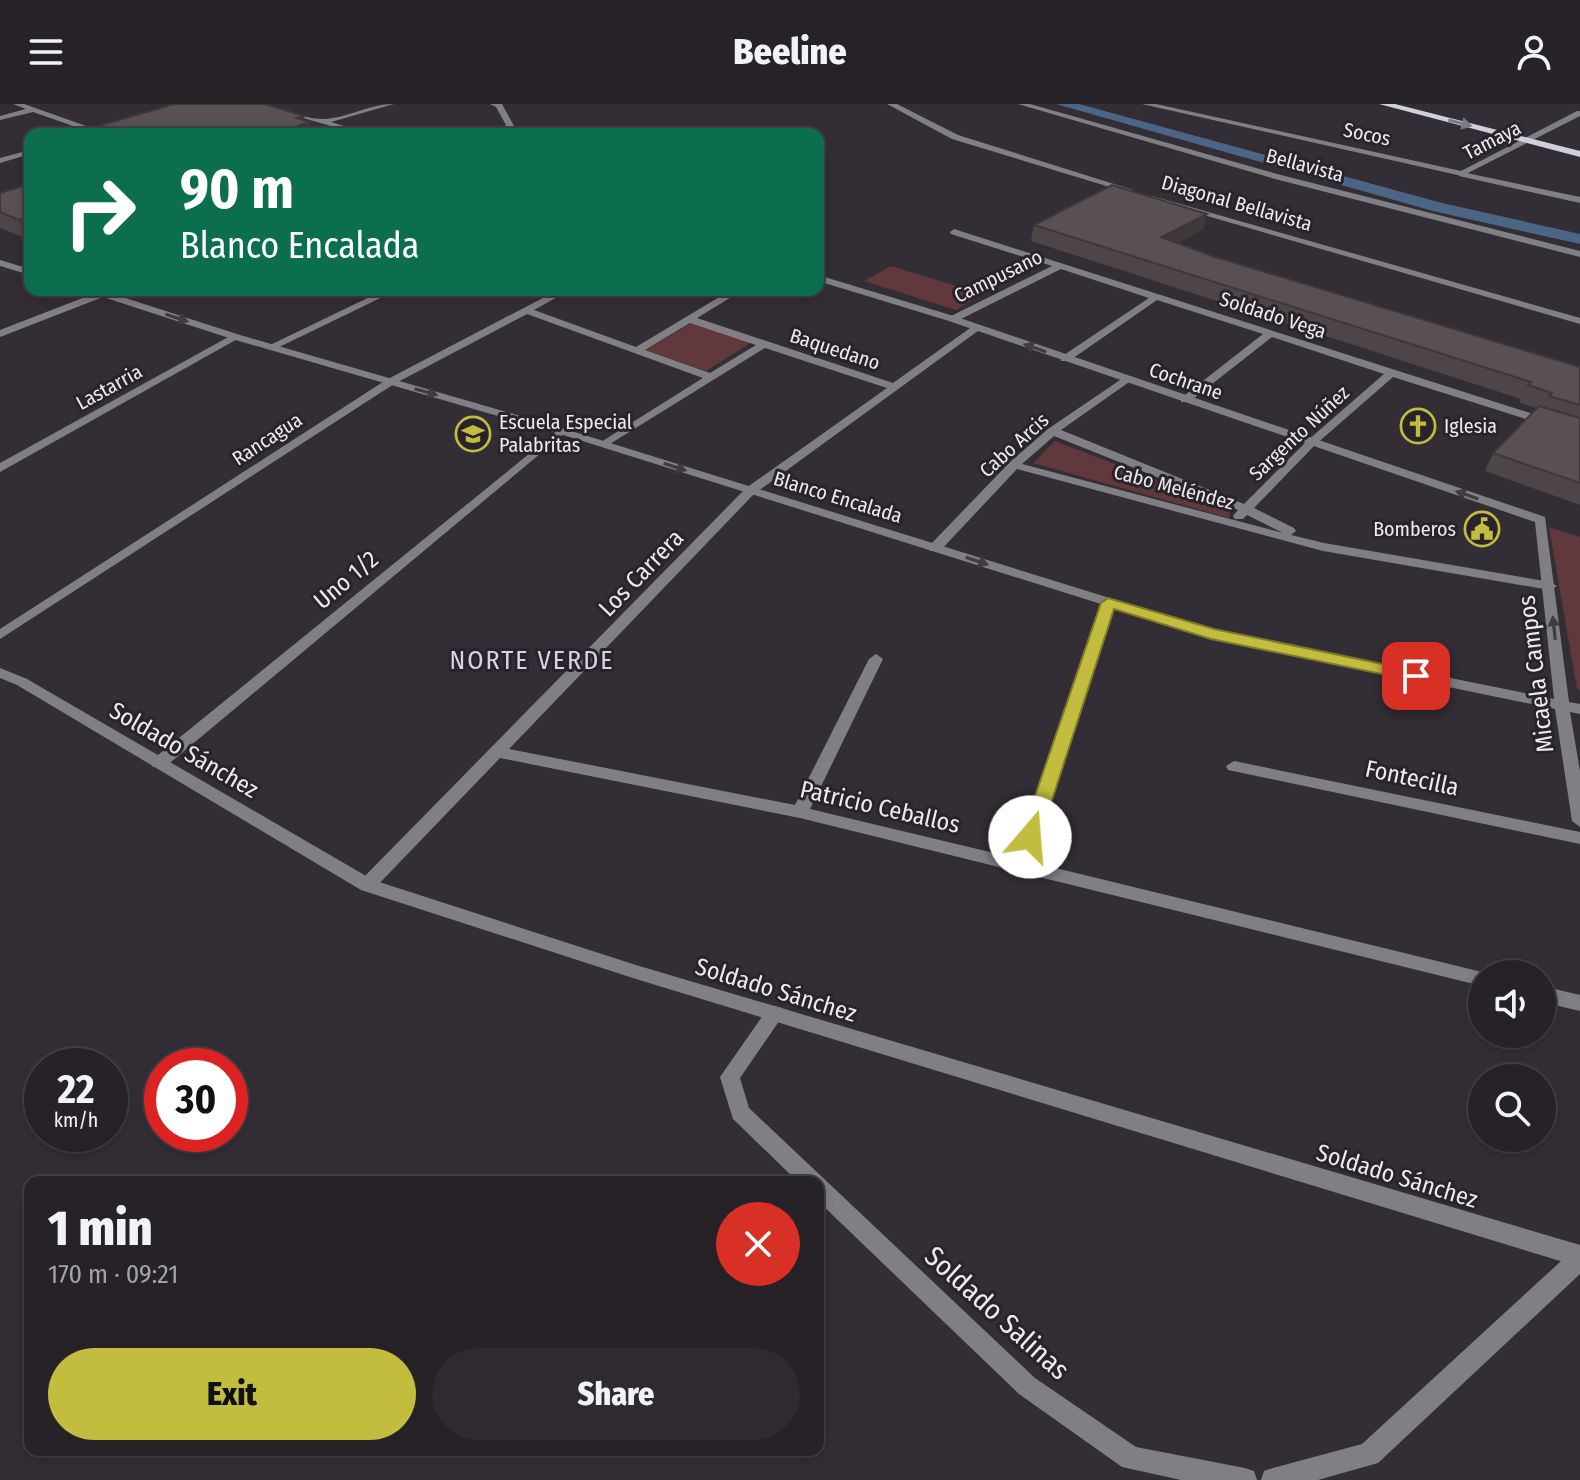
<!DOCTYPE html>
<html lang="en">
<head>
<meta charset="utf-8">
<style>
  body { margin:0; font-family:"Fira Sans Condensed",sans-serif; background:#2e2a30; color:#f1f3f6; height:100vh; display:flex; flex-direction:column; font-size:30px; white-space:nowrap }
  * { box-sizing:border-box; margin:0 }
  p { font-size:26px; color:#a4a4a8 }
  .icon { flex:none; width:44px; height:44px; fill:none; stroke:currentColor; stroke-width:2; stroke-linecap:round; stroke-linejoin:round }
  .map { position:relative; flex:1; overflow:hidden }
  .sheet { position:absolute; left:24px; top:1072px; width:800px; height:280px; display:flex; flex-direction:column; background:#262228; border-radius:16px; box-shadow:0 4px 12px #0003,0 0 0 2px #423f45 }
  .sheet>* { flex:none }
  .banner { position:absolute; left:24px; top:24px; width:800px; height:168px; border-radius:16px; box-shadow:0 4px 12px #0003,0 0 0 2px #423f45; background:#0b6e4f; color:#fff; overflow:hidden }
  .buttons { position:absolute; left:1468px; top:856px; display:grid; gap:16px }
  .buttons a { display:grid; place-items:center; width:88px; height:88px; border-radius:50%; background:#262228; box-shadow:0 4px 12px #0003,0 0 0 2px #423f45; font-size:40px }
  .speed { position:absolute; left:24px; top:944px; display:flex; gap:16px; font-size:40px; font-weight:700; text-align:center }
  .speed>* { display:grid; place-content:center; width:104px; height:104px; border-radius:50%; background:#262228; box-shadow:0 4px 12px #0003,0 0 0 2px #423f45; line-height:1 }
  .speed small { font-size:20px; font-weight:400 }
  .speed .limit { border:12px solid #d22; background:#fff; color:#111 }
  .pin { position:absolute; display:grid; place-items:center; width:68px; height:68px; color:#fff; margin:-34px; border-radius:16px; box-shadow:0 4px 12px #0006 }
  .me { position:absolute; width:88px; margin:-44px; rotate:18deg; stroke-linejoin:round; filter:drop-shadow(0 0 6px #0008) }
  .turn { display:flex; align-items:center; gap:28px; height:168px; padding:0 24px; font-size:36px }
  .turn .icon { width:104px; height:104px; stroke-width:2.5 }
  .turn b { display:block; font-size:56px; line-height:68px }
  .round { display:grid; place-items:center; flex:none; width:84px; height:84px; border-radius:42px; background:#2e2a30 }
  .headline { display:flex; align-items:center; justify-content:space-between; height:136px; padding:0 24px }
  h1 { font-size:48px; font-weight:800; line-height:60px }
  .button { display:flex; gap:16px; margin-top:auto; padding:16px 24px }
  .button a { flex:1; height:92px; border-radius:48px; background:#c2bd3f; color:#111; font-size:32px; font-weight:800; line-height:92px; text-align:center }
  .button a+a { background:#2e2a30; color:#f1f3f6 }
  header { display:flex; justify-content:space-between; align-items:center; height:104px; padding:0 24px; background:#262228; font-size:36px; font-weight:800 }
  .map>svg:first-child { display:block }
</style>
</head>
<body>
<header><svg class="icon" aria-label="menu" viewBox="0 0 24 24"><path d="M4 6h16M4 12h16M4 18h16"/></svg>Beeline<svg class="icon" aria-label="person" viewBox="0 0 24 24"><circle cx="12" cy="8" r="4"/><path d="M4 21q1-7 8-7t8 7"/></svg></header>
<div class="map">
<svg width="1580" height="1376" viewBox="0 0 1580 1376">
  <rect width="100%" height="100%" fill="#332e35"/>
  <path fill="#61393c" d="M891 162 982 190 956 206 864 177Z
    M692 219 752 238 706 267 646 246Z
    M1055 337 1231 405 1229 414 1033 359Z
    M1549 423 1580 433V586L1577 585Z"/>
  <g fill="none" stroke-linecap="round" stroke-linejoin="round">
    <path fill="#4b6685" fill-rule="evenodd" d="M1056 0H1079L1442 99 1580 130V140L1433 107Z"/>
    <path fill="#808084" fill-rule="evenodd" d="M13 0H24L103 28 96 30 33 8 0 16V12L26 5Z
      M255 0C278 0 304 16 324 15 348 14 369 0 394 0L331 18 370 30H358Z
      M1018 0H1030L1281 71 1580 147V153L1275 75Z
      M30 46V50L0 59V54Z
      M1462 68 1580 93V99L1459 72Z
      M954 125 1580 325V332L1393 273 1315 341 1254 404 1294 424 1296 427 1291 431 1324 439 1550 478 1557 482 1550 486 1323 447 1017 365 940 447H930V441L1010 358 1048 325 1123 274 1132 276 1061 326 1244 400 1307 337 1384 270 1272 233 1189 298H1181V294L1263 230 1157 196 1069 257H1061V253L1149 194 1061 165 957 217H949V213L1052 162 951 130 950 128ZM1054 332 1227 401 1238 406 1233 412 1235 415H1243L1247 411 1283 429 1022 360Z
      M384 186H397L275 245 266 243Z
      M558 186H570L534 206 636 243 731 186H743L697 214 893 279 973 222 982 224 754 390 509 645 795 701 869 555 876 550 883 555 810 705 1015 754 1101 499 1108 495 1115 499 1031 758 1482 868 1489 870H1482V882L800 714 500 654 373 786H361L358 781 361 776 746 384 887 284 765 244 605 343 599 340 601 338 703 274 527 210 394 280 0 535V525L386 276ZM690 219 756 241 710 269 645 246Z
      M232 231 241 233 0 368V359Z
      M561 324 567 327 565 329 165 663H153L151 659 153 655Z
      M1234 657 1580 728V740L1228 666 1226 662Z
      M1542 882 1580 891V907L1542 898Z
      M775 902 782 904 784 910 740 974 749 1004 1035 1274 1136 1343 1245 1364 1254 1367 1257 1376H1181L1122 1363 1019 1290 818 1097V1078H798L733 1015 720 973 768 904Z
      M1580 1144V1170L1378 1359 1318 1376H1261L1264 1367 1273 1364 1362 1340 1572 1147Z"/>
    <path fill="#808084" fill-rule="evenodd" d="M490 0H502L514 22 504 30H495L506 21 496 3Z
      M887 0H897L958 31 1133 86 1126 88 952 35Z
      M1142 0H1156L1461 67 1577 7H1580V12L1462 72Z
      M1152 92 1580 214V220L1152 96Z
      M0 156 30 165V171L0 162Z
      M818 171 957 213 1545 413 1569 598 1580 600V610L1570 608 1580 667V723L1572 717 1555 605 1206 533 557 329 232 235 103 193 0 233V226L93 190 87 186H109L110 189 240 231 565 325 1213 526 1554 595 1535 418 949 217 818 177Z
      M0 564 27 575 373 776 636 861 1580 1141V1163L636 875 361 786 17 581 0 574Z"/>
    <path fill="#d0d0d9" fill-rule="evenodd" d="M1379 0H1395L1580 47V53Z"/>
  </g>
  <path fill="#4d4548" d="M30 80V134L28 135 0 124V89Z
    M1034 121 1204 125 1177 139 1212 152 1580 263V401L1485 367 1493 349 1537 304 1520 299 1521 295 1031 137Z"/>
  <path fill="#3e383b" d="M304 12 306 19 310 18 314 30H274L297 14Z
    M1207 110 1204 125 1158 149 1161 133Z
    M30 112V134L28 135 19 116Z"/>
  <path fill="#595054" stroke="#3e383b" stroke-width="2" d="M174 0H265L304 12 297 14 310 18 274 30H71Z
    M30 80V112L19 116 0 108V89Z
    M1112 81 1207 110 1161 133 1212 152 1580 263V301L1549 292 1552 289 1528 281 1531 278 1034 121Z
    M1539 302 1580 314V379L1493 349Z"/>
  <defs><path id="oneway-solid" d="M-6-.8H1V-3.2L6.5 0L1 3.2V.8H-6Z" transform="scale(2)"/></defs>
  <use fill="#7c7a82" href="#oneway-solid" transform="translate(1460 19) rotate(14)"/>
  <g fill="#3f3b41">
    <use href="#oneway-solid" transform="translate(177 214) rotate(18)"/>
    <use href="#oneway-solid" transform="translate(1035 244) rotate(-161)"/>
    <use href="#oneway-solid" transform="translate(426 288) rotate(16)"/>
    <use href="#oneway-solid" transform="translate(675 363) rotate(18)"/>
    <use href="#oneway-solid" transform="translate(1467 391) rotate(-161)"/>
    <use href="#oneway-solid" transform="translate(977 457) rotate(18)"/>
    <use href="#oneway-solid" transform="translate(1554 524) rotate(-96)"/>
  </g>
  <path fill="#c2bd3f" stroke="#7e7b29" stroke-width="2" d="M1108 494 1214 525 1416 567 1424 572 1416 577 1211 535 1114 505 1040 733 1037 737H1024L1021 733 1101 499Z"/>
  <defs>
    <g id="church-ring" transform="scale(1.8)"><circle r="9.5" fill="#29242b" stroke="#c2bd3f" stroke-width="1.5"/><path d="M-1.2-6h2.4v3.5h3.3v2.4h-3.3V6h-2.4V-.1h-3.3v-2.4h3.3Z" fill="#c2bd3f"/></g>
    <g id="school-ring" transform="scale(1.8)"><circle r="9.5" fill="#29242b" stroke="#c2bd3f" stroke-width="1.5"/><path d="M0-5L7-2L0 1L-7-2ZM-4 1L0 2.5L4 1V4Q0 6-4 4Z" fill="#c2bd3f"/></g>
    <g id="civic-ring" transform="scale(1.8)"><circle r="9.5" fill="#29242b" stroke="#c2bd3f" stroke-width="1.5"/><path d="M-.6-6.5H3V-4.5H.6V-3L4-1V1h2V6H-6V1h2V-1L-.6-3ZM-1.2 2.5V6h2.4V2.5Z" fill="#c2bd3f"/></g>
  </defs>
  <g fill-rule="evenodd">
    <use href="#church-ring" x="1418" y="322"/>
    <use href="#school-ring" x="473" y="330"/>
    <use href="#civic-ring" x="1482" y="425"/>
  </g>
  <g text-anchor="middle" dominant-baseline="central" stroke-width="6" stroke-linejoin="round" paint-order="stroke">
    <g font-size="20" fill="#eeebf0" stroke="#29242b">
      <text transform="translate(1367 30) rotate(12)">Socos</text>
      <text transform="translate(1492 36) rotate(-27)">Tamaya</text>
      <text transform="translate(1305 61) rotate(15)">Bellavista</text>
      <text transform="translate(1237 99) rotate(16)">Diagonal Bellavista</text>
      <text transform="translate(998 172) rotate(-26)">Campusano</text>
      <text transform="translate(1273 211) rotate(18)">Soldado Vega</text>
      <text transform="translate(835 245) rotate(18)">Baquedano</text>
      <text transform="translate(1186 277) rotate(19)">Cochrane</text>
      <text transform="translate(109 283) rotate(-29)">Lastarria</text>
      <text transform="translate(1299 329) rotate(-43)">Sargento Núñez</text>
      <text transform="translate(267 335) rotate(-33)">Rancagua</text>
      <text transform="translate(1014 341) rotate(-42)">Cabo Arcis</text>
      <text transform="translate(1174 383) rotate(15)">Cabo Meléndez</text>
      <text transform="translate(838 393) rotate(17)">Blanco Encalada</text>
    </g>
    <g font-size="20" fill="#eeebf0" stroke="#29242b" text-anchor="start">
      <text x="499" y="318">Escuela Especial<tspan x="499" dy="23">Palabritas</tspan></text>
      <text x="1444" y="322">Iglesia</text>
      <text x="1456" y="425" text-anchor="end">Bomberos</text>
    </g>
    <g font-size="24" fill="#eeebf0" stroke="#29242b">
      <text transform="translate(641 469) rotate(-46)">Los Carrera</text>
      <text transform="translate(346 476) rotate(-40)">Uno 1/2</text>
      <text transform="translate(1536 570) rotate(-97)">Micaela Campos</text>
      <text transform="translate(184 646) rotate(30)">Soldado Sánchez</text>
      <text transform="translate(1412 674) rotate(12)">Fontecilla</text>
      <text transform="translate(880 703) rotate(13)">Patricio Ceballos</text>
      <text transform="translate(776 886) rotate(17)">Soldado Sánchez</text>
      <text transform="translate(1397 1072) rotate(17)">Soldado Sánchez</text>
    </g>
    <g font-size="26" letter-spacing="2" fill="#d8d3dc" stroke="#29242b">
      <text x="532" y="556">NORTE VERDE</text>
    </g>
    <g font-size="28" fill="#eeebf0" stroke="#29242b">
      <text transform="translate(997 1209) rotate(42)">Soldado Salinas</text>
    </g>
  </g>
</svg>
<div class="buttons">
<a><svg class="icon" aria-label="sound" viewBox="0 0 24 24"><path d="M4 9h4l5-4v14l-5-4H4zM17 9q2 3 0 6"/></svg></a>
<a><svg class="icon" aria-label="search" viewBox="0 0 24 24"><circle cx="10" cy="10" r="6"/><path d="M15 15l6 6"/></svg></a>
</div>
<div class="speed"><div>22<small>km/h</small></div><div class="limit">30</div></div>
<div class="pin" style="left:1416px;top:572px;background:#d93025"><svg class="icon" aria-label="arrive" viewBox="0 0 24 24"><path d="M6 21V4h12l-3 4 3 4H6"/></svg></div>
<svg class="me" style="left:1030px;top:733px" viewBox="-20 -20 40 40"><circle r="19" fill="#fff"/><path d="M0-13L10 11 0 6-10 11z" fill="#c2bd3f"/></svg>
<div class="banner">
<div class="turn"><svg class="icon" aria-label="right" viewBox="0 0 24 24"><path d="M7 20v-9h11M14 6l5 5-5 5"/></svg><div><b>90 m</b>Blanco Encalada</div></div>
</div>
<section class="sheet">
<div class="headline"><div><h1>1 min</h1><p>170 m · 09:21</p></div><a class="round" style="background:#d93025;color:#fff"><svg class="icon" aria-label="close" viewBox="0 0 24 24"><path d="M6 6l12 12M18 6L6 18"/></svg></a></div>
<div class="button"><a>Exit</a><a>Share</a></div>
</section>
</div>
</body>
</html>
